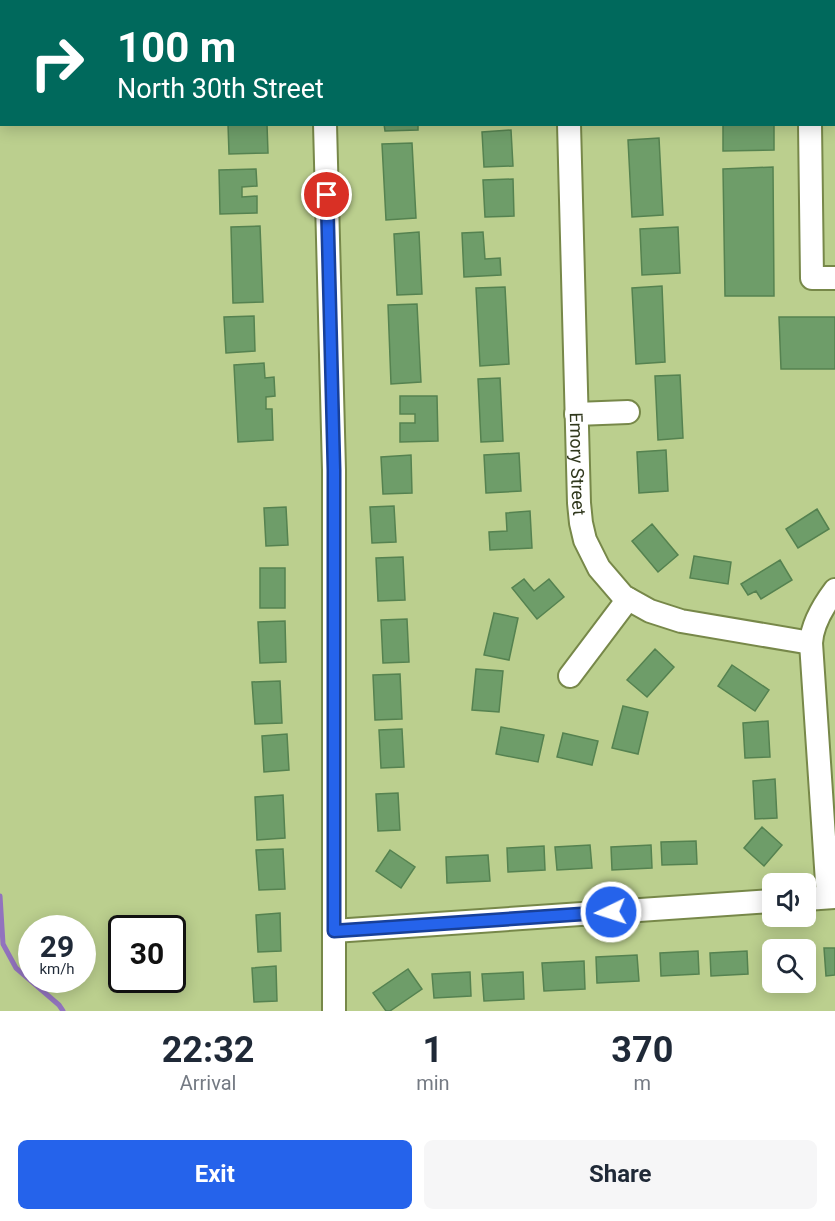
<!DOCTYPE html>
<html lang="en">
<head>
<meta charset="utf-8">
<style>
  body { margin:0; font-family:Roboto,sans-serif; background:#f6f6f7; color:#1f2937; height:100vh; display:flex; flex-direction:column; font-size:22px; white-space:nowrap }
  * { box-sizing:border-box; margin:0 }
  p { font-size:20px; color:#747a83 }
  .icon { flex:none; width:33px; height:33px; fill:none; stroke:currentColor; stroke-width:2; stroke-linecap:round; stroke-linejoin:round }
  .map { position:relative; height:1011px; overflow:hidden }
  .sheet { display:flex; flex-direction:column; background:#fff; flex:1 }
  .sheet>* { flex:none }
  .top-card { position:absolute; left:0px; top:0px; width:836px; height:126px; box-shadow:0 3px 15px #0003; background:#00695c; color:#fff; overflow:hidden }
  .buttons { position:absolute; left:762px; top:873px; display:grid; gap:12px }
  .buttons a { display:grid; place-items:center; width:54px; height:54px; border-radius:9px; background:#fff; box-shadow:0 3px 15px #0003; font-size:30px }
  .speed { position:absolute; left:18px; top:915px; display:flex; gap:12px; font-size:30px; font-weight:700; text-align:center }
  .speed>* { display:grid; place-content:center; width:78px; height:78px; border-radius:50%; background:#fff; box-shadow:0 3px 15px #0003; line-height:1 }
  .speed small { font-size:15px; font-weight:400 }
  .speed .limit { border:3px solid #111; border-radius:9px; background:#fff; color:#111 }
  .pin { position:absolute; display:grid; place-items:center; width:51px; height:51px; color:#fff; margin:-26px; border:3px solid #fff; border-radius:50%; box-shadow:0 2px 6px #0007 }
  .me { position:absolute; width:66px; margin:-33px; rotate:266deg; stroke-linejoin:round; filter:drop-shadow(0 0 4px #0008) }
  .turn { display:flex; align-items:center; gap:21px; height:126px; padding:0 18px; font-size:27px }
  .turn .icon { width:78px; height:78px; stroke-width:2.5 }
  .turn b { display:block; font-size:42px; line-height:51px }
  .eta { display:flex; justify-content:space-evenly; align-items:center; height:102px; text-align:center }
  .eta b { font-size:36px; font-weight:700; line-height:42px }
  .action { display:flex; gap:12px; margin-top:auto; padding:12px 18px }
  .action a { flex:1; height:69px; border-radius:9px; background:#2563eb; color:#fff; font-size:24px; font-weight:700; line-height:69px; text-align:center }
  .action a+a { background:#f6f6f7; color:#1f2937 }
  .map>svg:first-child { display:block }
</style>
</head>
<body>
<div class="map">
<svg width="835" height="1011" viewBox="0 0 835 1011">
  <rect width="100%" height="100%" fill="#bbcf8e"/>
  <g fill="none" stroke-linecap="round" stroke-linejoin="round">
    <path stroke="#9273be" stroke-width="5" d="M0 896 3 944 16 968 59 1005 63 1011"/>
  </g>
  <path fill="#6e9d69" stroke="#558250" stroke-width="1.5" d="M228 124H267L268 153 229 154Z
    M384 124H418V130L385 131Z
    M723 124H774V150L723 151Z
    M511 130 513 166 484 167 482 132Z
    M659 138 663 215 632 217 628 140Z
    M412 143 416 218 386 220 382 144Z
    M773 167 774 296H725L723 169Z
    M256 169 257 186 242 187V197L257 196V213L220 214 219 170Z
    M513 179 514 216 485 217 483 180Z
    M260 226 263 302 233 303 231 227Z
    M678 227 680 273 642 275 640 229Z
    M419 232 422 294 397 295 394 234Z
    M483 232 485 259 500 258 501 275 464 277 462 233Z
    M662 286 665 362 636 364 632 288Z
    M505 287 509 364 480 366 476 288Z
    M417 304 421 382 391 384 388 305Z
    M254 316 255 351 226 353 224 317Z
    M779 317H835V369H781Z
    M264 363 265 378 274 377 275 396 266 397V409H272L273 440 238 442 234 365Z
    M680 375 683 438 658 440 655 376Z
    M500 378 503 441 481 442 478 379Z
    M400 396H437L438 441 400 442V423H415V414H400Z
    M666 450 668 491 639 493 637 452Z
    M519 453 521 491 486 493 484 455Z
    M411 455 412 493 383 494 381 457Z
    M394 506 396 542 372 543 370 507Z
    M286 507 288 545 266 546 264 508Z
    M817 509 829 529 798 548 786 529Z
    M530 511 532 548 490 550 489 532 507 531 506 513Z
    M652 524 678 555 658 572 632 541Z
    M694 556 731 562 728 584 690 578Z
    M403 557 405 600 378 601 376 558Z
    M780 560 792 580 761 599 756 591 748 595 741 584Z
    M260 568H285V608H260Z
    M524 579 534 591 549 579 564 597 537 619 512 588Z
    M494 613 518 618 509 660 484 655Z
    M407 619 409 662 383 663 381 620Z
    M285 621 286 662 260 663 258 622Z
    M655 649 674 667 647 697 627 680Z
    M732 665 769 690 755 711 718 686Z
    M476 669 503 671 499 712 472 710Z
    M400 674 402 719 375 720 373 675Z
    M280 681 282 723 255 724 252 682Z
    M623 706 648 712 638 754 612 748Z
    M768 721 770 757 745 758 743 723Z
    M501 727 544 735 538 762 496 754Z
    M402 729 404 767 381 768 379 730Z
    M563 733 598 741 592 765 557 757Z
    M287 734 289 770 264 772 262 736Z
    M775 779 777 818 755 819 753 781Z
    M398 793 400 830 378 831 376 794Z
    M283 795 285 838 257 840 255 797Z
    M762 827 782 845 764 866 744 848Z
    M696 841 697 864 662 865 661 842Z
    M590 845 592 868 557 870 555 847Z
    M651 845 652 868 612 870 611 847Z
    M544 846 545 870 508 872 507 848Z
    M283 849 285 889 259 890 256 850Z
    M390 850 415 867 401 888 376 871Z
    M488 855 490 881 447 883 446 857Z
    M280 913 281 951 258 952 256 915Z
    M813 947 814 972 806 973V950H772V975L771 949Z
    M824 948H835V975L826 976Z
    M698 951 699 974 661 976 660 953Z
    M747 951 748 974 711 976 710 953Z
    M637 955 639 981 597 983 596 957Z
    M584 961 585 989 544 991 542 963Z
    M276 966 277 1001 254 1002 252 968Z
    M408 969 422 989 390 1011H386L373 993Z
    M470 972 471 996 434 998 432 974Z
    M523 972 524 999 484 1001 482 974Z"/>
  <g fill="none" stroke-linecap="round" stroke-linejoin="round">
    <g stroke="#778849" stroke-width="26">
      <g id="minor">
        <path d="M321 0V2"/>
        <path d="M566 0V2"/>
        <path d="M809 0V2"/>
        <path d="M325 124 334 470V1011"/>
        <path id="s1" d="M569 124 579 503 581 523 585 540 599 568 623 596 650 611 681 621 811 643"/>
        <path d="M810 124 812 278H835"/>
        <path d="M576 414 628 412"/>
        <path d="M570 676 628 599"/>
        <path d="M828 897 811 643C812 624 823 606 835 590"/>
        <path d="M806 899 835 897"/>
        <path d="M334 931 772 901"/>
      </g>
    </g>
    <use href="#minor" stroke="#fff" stroke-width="22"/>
  </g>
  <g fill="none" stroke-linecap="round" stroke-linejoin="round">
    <g stroke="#184099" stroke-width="15">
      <path id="route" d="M327 195 334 470V931L611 912"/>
    </g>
    <use href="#route" stroke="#2563eb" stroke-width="10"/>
  </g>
  <g text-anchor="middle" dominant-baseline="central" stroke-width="6" stroke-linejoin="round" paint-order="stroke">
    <g font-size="18" fill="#30381d" stroke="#e1ebcb">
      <text stroke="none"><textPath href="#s1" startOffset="340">Emory Street</textPath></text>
    </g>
  </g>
</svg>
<div class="buttons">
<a><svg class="icon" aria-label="sound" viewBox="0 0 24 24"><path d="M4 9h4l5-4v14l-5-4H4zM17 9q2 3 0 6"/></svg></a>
<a><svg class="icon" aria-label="search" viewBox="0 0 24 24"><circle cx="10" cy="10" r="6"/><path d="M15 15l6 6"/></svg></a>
</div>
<div class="speed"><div>29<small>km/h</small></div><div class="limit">30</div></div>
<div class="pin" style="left:327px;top:195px;background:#d93025"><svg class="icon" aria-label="arrive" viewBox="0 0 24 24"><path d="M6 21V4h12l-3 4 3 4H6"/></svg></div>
<svg class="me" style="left:611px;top:912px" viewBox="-20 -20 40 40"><circle r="17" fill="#2563eb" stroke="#fff" stroke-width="3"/><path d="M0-11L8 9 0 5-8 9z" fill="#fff"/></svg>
<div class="top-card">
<div class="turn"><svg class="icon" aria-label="right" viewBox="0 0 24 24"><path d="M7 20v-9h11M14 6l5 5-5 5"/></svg><div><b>100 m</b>North 30th Street</div></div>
</div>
</div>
<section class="sheet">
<div class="eta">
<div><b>22:32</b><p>Arrival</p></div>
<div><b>1</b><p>min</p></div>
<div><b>370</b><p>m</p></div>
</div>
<div class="action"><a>Exit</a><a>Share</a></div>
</section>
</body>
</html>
